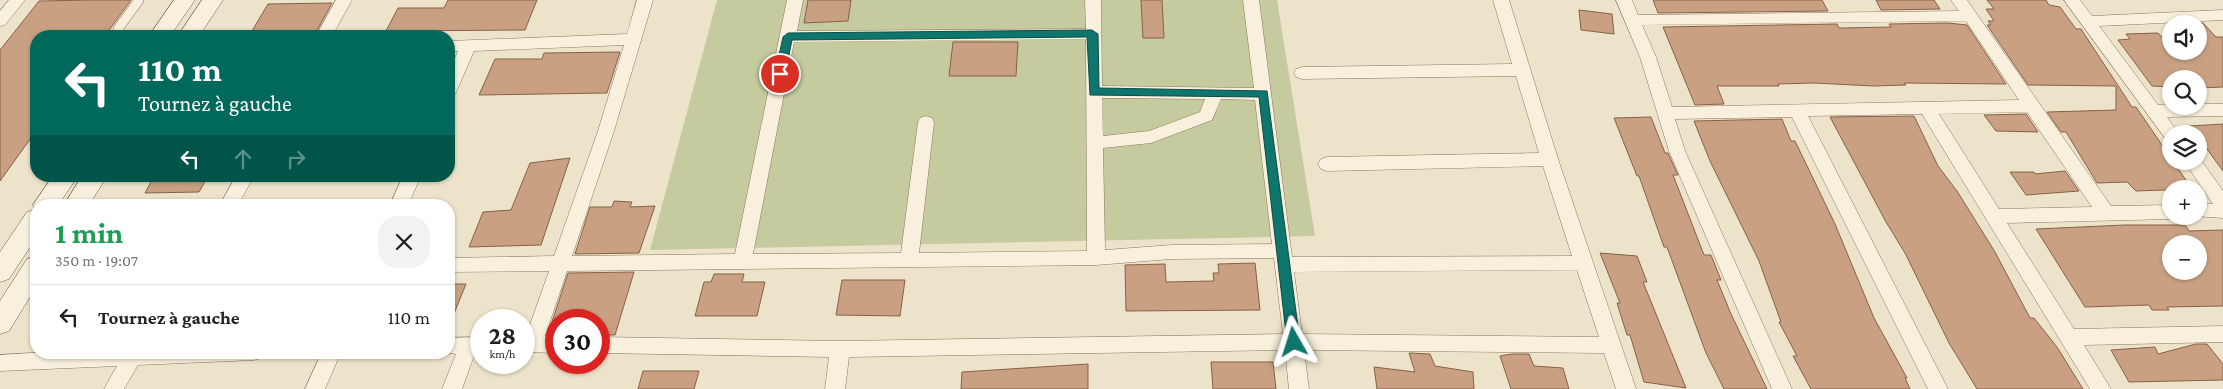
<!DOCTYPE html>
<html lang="fr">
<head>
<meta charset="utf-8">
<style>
  body { margin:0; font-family:"Crimson Pro",serif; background:#f2f2f2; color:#202124; height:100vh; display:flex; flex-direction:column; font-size:19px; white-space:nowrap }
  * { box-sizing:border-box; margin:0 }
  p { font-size:16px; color:#757577 }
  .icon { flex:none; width:28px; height:28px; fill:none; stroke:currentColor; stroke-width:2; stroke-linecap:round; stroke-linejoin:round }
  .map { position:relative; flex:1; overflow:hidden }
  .sheet { position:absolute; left:30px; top:199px; width:425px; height:160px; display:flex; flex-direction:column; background:#fff; border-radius:20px; box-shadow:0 1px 4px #0004 }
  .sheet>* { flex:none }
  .guide { position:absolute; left:30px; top:30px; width:425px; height:152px; border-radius:20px; box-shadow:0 1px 4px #0004; background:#00695c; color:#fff; overflow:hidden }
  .buttons { position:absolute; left:2162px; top:15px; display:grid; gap:10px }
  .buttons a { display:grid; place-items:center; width:45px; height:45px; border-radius:50%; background:#fff; box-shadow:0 1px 4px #0004; font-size:25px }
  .speed { position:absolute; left:470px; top:309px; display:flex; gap:10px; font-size:25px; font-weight:700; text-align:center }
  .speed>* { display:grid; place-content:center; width:65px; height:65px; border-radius:50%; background:#fff; box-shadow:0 1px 4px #0004; line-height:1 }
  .speed small { font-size:12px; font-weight:400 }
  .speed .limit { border:8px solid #d22; background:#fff; color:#111 }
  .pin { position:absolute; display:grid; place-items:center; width:42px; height:42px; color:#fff; margin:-21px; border:2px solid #fff; border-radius:50%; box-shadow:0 1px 5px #0007 }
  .me { position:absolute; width:55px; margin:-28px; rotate:354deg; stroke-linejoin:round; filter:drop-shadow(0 0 4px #0008) }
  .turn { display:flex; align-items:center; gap:18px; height:105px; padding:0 25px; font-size:22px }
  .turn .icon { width:65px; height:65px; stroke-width:2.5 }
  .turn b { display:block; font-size:35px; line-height:42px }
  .lanes { display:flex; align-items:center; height:48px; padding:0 25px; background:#0003; justify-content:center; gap:25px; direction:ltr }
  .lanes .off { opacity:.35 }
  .round { display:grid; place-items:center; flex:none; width:52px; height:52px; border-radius:20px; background:#f2f2f2 }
  .headline { display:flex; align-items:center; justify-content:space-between; height:85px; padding:0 25px }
  h1 { font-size:30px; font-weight:700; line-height:38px; color:#1e9e55 }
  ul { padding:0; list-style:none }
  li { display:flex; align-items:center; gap:15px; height:65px; padding:0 25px; border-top:1px solid #e0e0e0 }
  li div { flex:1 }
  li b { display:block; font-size:19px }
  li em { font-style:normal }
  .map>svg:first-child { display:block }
</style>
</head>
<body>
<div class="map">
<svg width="2223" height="389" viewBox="0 0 2223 389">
  <rect width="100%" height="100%" fill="#ede3ca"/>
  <path fill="#c5cb9e" d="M717 0H1277L1315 236 650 250Z"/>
  <path fill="#c9a182" stroke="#876146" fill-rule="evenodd" d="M91 0H131L105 36H36V131L0 181V50L39 1Z
    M448 0H537L525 30 386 31 398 8H444Z
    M808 0H851L848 21 804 23Z
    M1141 0H1162L1164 38H1143Z
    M1653 0H1822L1828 11 1658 13Z
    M1876 0H1934L1940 9 1881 10Z
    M1987 0H2046L2049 5 2060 7 2076 29H2081L2132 107H2136L2192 189 2136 191 2127 182 2097 183 2066 132H2061L2047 112 2116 110V86L2028 85 1987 25H1991L1988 21H1994L1986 9H1994Z
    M332 3 314 36H249L268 4Z
    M1579 10 1612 14 1614 34 1581 30Z
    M1948 23 1967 25 2006 84 1904 83 1906 85 1874 86 1814 83 1778 84 1779 86H1717L1724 104 1695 105 1663 27 1837 24 1839 28H1843L1891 27 1889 24Z
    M2199 23H2203L2216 37H2223V87L2199 88V79H2171V87L2152 86 2118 40 2130 39 2126 34 2158 33 2164 39H2171V51H2199Z
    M953 42H1018L1016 76H949Z
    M620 52 607 93 479 95 495 59H542L544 53Z
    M2026 114 2038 132 1996 131 1984 115Z
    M1914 116 1938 166 1957 191 1995 252 2030 318H2034L2057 347 2083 389H1977L1949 343 1905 253 1886 222 1830 117Z
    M1651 117 1665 153H1668L1678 175H1673L1704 255H1711L1721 280H1717L1731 314 1767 389H1724L1706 353 1667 247H1664L1639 176H1637L1614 118Z
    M1782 119 1791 141H1795L1835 224 1874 318 1907 378H1905L1910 389H1811L1793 356H1797L1779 322H1781L1759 261 1710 161 1694 121Z
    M2223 124V171L2199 138V134H2196L2190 126Z
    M570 158 541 245 469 247 483 212 511 210 530 163Z
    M2065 171 2079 191 2026 195 2010 172H2034L2035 174Z
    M154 176H208L199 192 145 193Z
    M614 201 632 202 630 207 655 206 639 253 575 254 590 207H612Z
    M2125 225H2185L2189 231 2223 230V306L2167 307 2169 310H2152L2149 305 2085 307 2036 229ZM2171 244H2199V271H2171Z
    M1600 253 1637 256 1647 282H1643L1686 388 1644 382 1630 335H1627L1617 303H1620Z
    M1255 263 1260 310 1126 311 1125 265 1165 264 1166 282 1214 281 1213 273H1219L1218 264Z
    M634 272 615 335H599V320H556V335L548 334 568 273Z
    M714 274H744L742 282H765L757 316H695L704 282H711Z
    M842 280H905L900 316 836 315Z
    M449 284H466L449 326Z
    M2196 344H2207L2223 364V380L2129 382 2111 350 2155 347 2158 354Z
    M1409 353 1430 354 1435 366 1473 372 1474 389H1377L1374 367 1415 372Z
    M1512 354H1529L1534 366 1563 368 1569 389H1511L1500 356Z
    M1211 362H1273L1276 389H1213Z
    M1088 364V389H961L962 372Z
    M643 371H699L694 389H638Z"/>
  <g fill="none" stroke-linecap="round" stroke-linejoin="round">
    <g stroke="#89765f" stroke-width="10">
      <path id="service" d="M118 36V29L139 0"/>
    </g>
    <g stroke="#89765f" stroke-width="1">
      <path id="minor" d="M9 0H25L5 25 0 26V11Z
        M336 0H352L332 36H316Z
        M637 0H653L614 131 572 256 735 254 787 0H803L797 31 1086 29 1085 0H1101L1102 86 1254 88 1243 0H1259L1292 257 1572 256 1543 166 1327 171 1321 169 1318 164 1321 159 1327 157 1539 153 1516 76 1302 79 1296 77 1294 73 1296 69 1302 67 1512 64 1493 0H1509L1558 159 1636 389H1616L1604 353 1304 350 1309 389H1289L1285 350 849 357 845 389H825L829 357 599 353V337L840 341 1283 334 1274 258 1172 259 1096 265 567 271 545 336 556 337V353L524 352V336H526L549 271 449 272V258L554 256 598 131 624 45 474 51 457 90 455 94 449 96V72L458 51H449V41L627 34ZM1086 39 1087 251 919 253 934 122 932 118 926 116 920 118 918 122 901 253 753 254 794 42ZM1102 98 1205 99 1200 112 1149 131 1103 136ZM1221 99 1255 100 1272 244 1172 245 1105 250 1103 148 1151 143 1212 120ZM1577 270 1599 337 1302 334 1294 272Z
        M1616 0H1632L1638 15 1959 11 1951 0H1967L2111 206 2171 205V216H2178L2171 219 2007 223 2074 329 2223 326V342L2084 345 2111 389H2090L1922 114 1808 116 1948 389H1928L1792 117 1675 119 1685 151 1792 389H1772L1669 151 1640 57ZM1966 21 2019 100 1672 107 1656 57 1642 25ZM2027 112 2092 207 1999 209 1939 114Z
        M2064 0H2080L2092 16 2223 10V20L2099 26 2158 105 2199 106V104H2223V116L2167 117 2179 134H2171V140L2165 138Z
        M2199 157 2223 191V218L2194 216H2199V204H2213L2184 161H2199Z
        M236 176H254L238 205H220Z
        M403 176H421L408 205H390Z
        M481 337V353H475L462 389H442L456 354 444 352H449V338Z
        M48 352H263L261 358 254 360 138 365 124 389H104L117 366 0 371V355Z
        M322 352H341L325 389H305Z"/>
    </g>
    <g stroke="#6b5842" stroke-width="1">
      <path id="secondary" d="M174 0H195L170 36H149Z
        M202 0H223L199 36H178Z
        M53 176H78L58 205H36V238L9 279 0 282V252L27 212 35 210 33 205Z
        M82 176H107L89 205H64Z
        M36 256V287L9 331 0 334V301L27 259Z"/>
    </g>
    <use href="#service" stroke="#f8f0dd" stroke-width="9"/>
    <use href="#minor" fill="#f8f0dd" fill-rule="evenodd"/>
    <use href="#secondary" fill="#f8f0dd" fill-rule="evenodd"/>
  </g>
  <path fill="#0f766e" stroke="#0a4d48" d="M1092 30 1098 34 1099 88 1267 91 1300 342 1298 346H1289L1287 342 1259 97 1090 95 1087 37 792 40 785 74 780 78 775 74 783 37 788 33Z"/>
</svg>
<div class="buttons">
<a><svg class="icon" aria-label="sound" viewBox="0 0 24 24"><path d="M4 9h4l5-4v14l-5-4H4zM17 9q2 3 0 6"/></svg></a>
<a><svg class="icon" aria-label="search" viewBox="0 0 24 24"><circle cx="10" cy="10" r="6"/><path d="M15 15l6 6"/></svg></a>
<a><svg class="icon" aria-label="layers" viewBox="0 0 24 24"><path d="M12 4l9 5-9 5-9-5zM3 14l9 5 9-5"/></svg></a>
<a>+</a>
<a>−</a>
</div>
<div class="speed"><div>28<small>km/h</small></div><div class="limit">30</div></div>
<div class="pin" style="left:780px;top:74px;background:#d93025"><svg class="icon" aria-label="arrive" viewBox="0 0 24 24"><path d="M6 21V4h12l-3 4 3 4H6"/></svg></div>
<svg class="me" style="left:1294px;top:342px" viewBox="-20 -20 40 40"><path d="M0-17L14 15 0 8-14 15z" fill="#0f766e" stroke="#fff" stroke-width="4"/></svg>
<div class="guide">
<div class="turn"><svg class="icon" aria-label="left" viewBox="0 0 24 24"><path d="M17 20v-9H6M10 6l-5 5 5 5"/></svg><div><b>110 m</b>Tournez à gauche</div></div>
<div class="lanes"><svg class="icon" aria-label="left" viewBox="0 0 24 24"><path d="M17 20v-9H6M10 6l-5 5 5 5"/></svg><svg class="icon off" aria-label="ahead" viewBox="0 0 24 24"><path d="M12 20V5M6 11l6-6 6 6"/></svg><svg class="icon off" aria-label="right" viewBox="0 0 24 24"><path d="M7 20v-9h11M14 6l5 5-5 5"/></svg></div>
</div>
<section class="sheet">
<div class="headline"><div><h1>1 min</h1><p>350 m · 19:07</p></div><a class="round"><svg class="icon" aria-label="close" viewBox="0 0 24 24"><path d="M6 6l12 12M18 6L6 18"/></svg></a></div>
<ul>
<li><svg class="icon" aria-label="left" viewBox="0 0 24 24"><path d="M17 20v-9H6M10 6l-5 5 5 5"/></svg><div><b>Tournez à gauche</b></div><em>110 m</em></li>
</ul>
</section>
</div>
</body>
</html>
